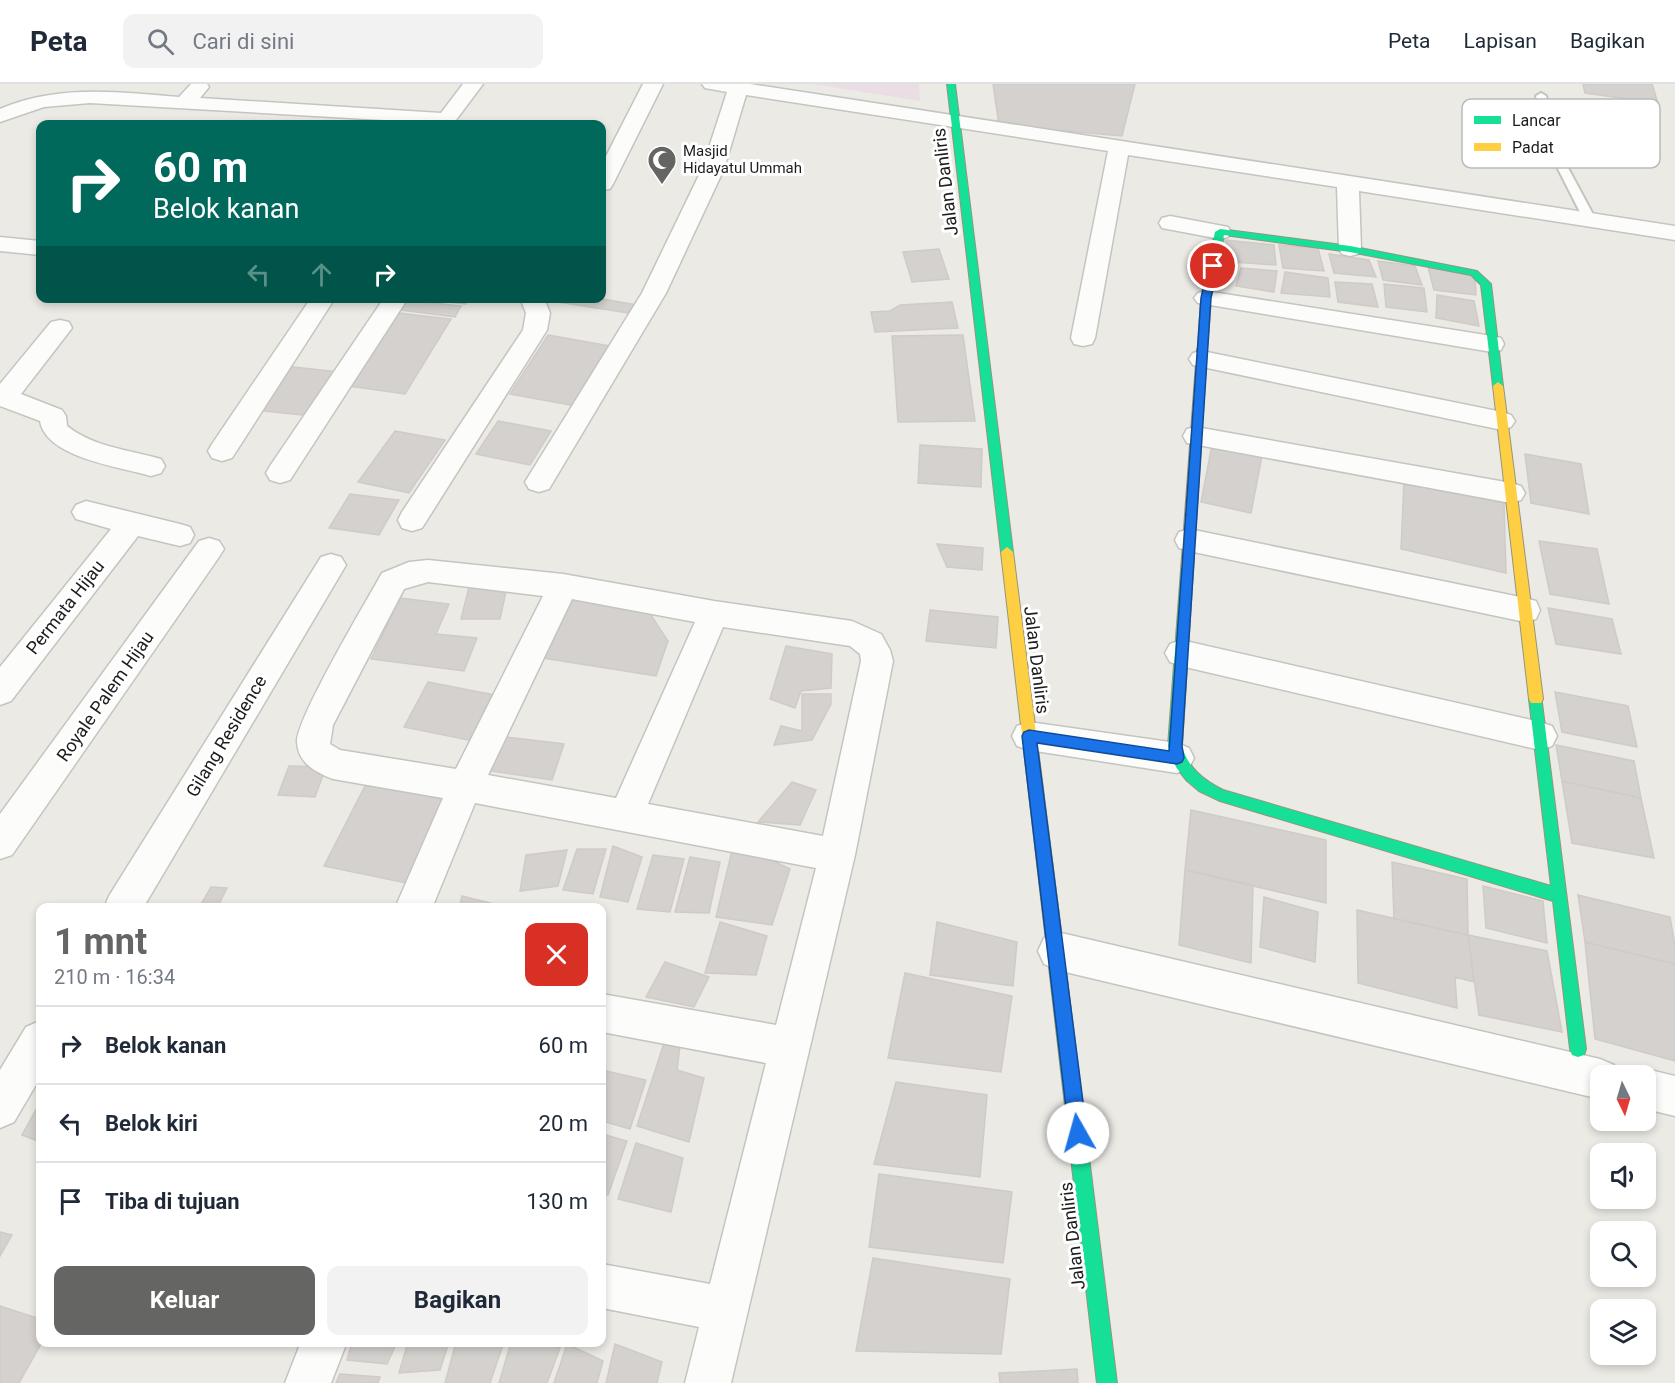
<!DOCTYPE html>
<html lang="id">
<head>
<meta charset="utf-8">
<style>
  body { margin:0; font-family:Roboto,sans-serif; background:#f2f2f3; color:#1f2937; height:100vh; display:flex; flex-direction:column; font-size:22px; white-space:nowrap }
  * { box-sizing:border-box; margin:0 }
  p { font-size:20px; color:#747a83 }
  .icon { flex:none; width:33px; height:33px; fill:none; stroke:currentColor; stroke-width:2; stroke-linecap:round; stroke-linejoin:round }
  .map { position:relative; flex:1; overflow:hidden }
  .side { position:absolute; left:36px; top:819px; width:570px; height:444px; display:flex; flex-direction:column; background:#fff; border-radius:12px; box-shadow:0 3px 9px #0003 }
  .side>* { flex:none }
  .guide { position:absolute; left:36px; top:36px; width:570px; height:183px; border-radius:12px; box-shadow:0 3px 9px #0003; background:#00695c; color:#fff; overflow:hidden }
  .needle { width:39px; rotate:175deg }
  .controls { position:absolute; left:1590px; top:981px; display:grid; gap:12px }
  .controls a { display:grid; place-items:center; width:66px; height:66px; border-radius:12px; background:#fff; box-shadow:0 3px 9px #0003; font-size:30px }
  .pin { position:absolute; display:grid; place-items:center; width:51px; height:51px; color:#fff; margin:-26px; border:3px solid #fff; border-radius:50%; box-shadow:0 2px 6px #0007 }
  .me { position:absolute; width:66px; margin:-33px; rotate:353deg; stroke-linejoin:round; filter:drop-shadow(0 0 4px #0008) }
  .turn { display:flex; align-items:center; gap:21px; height:126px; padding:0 18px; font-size:27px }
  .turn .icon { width:78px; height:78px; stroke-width:2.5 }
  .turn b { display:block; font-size:42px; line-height:51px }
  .lanes { display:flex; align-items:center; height:57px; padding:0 18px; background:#0003; justify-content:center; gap:30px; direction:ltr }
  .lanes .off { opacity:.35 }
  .round { display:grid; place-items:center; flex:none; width:63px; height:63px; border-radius:12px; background:#f2f2f3 }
  .headline { display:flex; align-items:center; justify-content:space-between; height:102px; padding:0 18px }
  h1 { font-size:36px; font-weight:700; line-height:45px; color:#656563 }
  .action { display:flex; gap:12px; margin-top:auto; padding:12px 18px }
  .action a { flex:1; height:69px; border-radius:12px; background:#656563; color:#fff; font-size:24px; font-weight:700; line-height:69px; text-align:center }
  .action a+a { background:#f2f2f3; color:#1f2937 }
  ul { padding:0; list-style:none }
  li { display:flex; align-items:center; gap:18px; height:78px; padding:0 18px; border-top:2px solid #e0e1e3 }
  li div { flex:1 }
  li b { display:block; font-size:22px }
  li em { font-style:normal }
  header { display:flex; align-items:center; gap:36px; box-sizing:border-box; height:84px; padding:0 30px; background:#fff; border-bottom:2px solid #e0e1e3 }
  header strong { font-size:28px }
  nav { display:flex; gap:33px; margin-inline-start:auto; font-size:21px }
  .search { width:420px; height:54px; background:#f2f2f3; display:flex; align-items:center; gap:15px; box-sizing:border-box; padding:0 21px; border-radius:12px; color:#747a83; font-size:22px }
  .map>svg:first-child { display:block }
</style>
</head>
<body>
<header>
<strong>Peta</strong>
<div class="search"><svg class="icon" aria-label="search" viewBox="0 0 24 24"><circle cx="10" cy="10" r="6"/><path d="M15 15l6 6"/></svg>Cari di sini</div>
<nav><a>Peta</a><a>Lapisan</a><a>Bagikan</a></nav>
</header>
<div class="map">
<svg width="1675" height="1299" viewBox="0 0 1675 1299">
  <rect width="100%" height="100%" fill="#eceae5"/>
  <path fill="#eadee4" d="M813 0H919L920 17Z"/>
  <path fill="#d4d1ce" stroke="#cfcbc6" stroke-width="1.5" d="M993 0H1135L1122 52 999 41Z
    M1583 0H1652L1658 19 1585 9Z
    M1225 156 1274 161 1276 181 1232 178Z
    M1279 161 1318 164 1324 187 1283 184Z
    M939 165 949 195 912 198 903 168Z
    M1329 170 1369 176 1376 193 1334 189Z
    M1378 177 1415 182 1422 201 1383 196Z
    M1428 183 1475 192 1476 211 1434 206Z
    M1241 184 1277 187 1274 208 1236 202Z
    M1285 188 1328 194 1330 213 1281 209Z
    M1335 198 1372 200 1378 223 1338 218Z
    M1384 200 1424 204 1427 228 1386 223Z
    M1437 211 1474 217 1479 242 1436 234Z
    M414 214H469L466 220Z
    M559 214H597L637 221 628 229 557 218Z
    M398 215 461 222 455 233 392 225Z
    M952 218 958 244 875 248 871 228 890 227 900 221Z
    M390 228 451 235 405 310 341 301Z
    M548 251 610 262 575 322 510 310Z
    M963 251 975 337 898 338 892 252Z
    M285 282 340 288 312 332 254 326Z
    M498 337 551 347 530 381 476 370Z
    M395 347 445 356 409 409 358 398Z
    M920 361 982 365 981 403 918 399Z
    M1212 361 1262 372 1251 429 1201 418Z
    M1525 370 1581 380 1589 430 1531 419Z
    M1404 397 1504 419 1506 489 1401 465Z
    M350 410 399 416 379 451 329 444Z
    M1539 457 1597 465 1609 520 1550 510Z
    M937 460 983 464 982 486 947 483Z
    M469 503H507L500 535H461Z
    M567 513 647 525 668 557 656 592 542 574Z
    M400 514 449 520 436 550 477 554 464 587 371 575Z
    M1548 524 1612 535 1621 570 1556 560Z
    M930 526 998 533 996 564 926 557Z
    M786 562 832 570 831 604 801 607 795 624 770 615Z
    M428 598 500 612 478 658 404 643Z
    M1555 608 1628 622 1637 663 1562 648Z
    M802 610H831V620L812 656 774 661 781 642 802 647Z
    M497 652 564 660 552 696 484 686Z
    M1556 661 1634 677 1641 714 1562 697Z
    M289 682 326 683 315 713 278 711Z
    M1562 697 1641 714 1654 774 1572 759Z
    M792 698 816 706 800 741 758 738Z
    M366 700 444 715 406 799 324 782Z
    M1191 726 1326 756V819L1185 786Z
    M734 758 790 785 772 841 716 833Z
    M613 762 642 773 628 818 600 813Z
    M577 765H606L593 810 563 806Z
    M567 766 558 802 520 807 526 771Z
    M653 771 684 775 670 828 637 825Z
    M690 773 720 778 709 829 675 828Z
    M1392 778 1467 795 1468 851 1394 835Z
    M1185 786 1253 801 1251 879 1179 861Z
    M1483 802 1543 817 1547 859 1486 844Z
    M211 803 227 804 217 824H199Z
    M1578 811 1670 833 1675 862V880L1585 858Z
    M462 812 502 822 501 824H459Z
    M1264 813 1318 828 1315 878 1260 863Z
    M1357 826 1468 851 1474 898 1455 893 1457 924 1358 899Z
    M720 838 767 852 756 891 705 889Z
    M937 838 1017 858 1013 902 930 891Z
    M1468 851 1547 867 1562 948 1479 931Z
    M1585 858 1675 880V977L1595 955Z
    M665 878 709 893 694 923 646 913Z
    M905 889 1012 912 1001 988 888 974Z
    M665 956 680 962 677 986 704 994 689 1058 637 1042Z
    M606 987 646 996 630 1045 602 1037V1002Z
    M896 998 987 1011 980 1093 874 1080Z
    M40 1018V1058L22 1051Z
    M602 1050 627 1057 608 1111 602 1110Z
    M636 1059 683 1074 671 1128 618 1115Z
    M879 1090 1012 1108 1003 1179 869 1163Z
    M0 1148 12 1151 0 1172Z
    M873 1174 1010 1195 1001 1270 856 1267Z
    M0 1222 40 1235 42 1258 19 1299H0Z
    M352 1258H397L387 1280 347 1276Z
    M408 1258H449L440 1286 399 1289Z
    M456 1258H504L490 1299H445Z
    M511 1258H539L560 1264 547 1299H499Z
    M567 1260 603 1277 597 1299H554Z
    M615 1260 662 1278 657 1299H606Z
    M1077 1285 1078 1299H1000L999 1289Z
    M340 1290 380 1293 378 1299H336Z"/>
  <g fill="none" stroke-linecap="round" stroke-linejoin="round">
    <g stroke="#c4c4c1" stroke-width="4">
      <path id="lane" d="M1541 9 1546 12 1560 69 1596 136 1594 138 1590 139 1584 136 1550 69 1536 12Z"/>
    </g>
    <g stroke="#c4c4c1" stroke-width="3">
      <path id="street" d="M191 0H207L209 3 200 14 441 29 463 0H483L453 40 90 19 44 23 0 38V25C57 0 119 8 179 13Z
        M643 0H663L613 100 610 105 602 106V80Z
        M702 0H750L1675 142V156L1359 107 1361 165 1358 170 1350 172 1342 170 1339 165 1337 103 1128 71 1095 254 1092 260 1083 262 1074 260 1071 254 1108 67 746 11 724 85 666 209 549 405 539 408 529 405 525 398 642 209 702 85 727 8 705 4Z
        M1170 132 1228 143 1231 148 1228 153 1220 155 1162 144 1159 139 1162 134Z
        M0 153 40 157V171L0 167Z
        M1206 207 1492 252 1501 254 1504 260 1501 266 1492 268 1198 219 1194 214 1198 209Z
        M311 214H335L232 374 222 377 212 374 208 367 212 360Z
        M384 214H408L290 396 280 399 270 396 266 389 270 382Z
        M520 214H544L550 229 547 246 422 444 412 447 402 444 398 436 402 428 523 246 526 229Z
        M60 236 69 238 72 244 21 310 62 326 66 332 67 342C93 363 130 366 161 375L165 382 161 389 151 392C121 383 46 374 40 337L0 322V300L51 238Z
        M1202 267 1502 328 1511 331 1515 337 1511 343 1502 346 1193 281 1189 275 1193 269Z
        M1196 343 1511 399 1521 402 1525 409 1521 416 1511 419 1187 359 1183 352 1187 345Z
        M86 417 180 440 190 443 194 451 190 459 180 462 138 452 11 617 0 621V583L111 445 76 435 72 428 76 421Z
        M1189 445 1525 514 1536 517 1540 526 1536 535 1525 538 1189 467 1179 464 1175 456 1179 448Z
        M209 454 219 457 224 465 219 473 12 771 0 775V730L199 457Z
        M331 470 341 473 346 481 143 824H104L109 812 321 473Z
        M428 476 563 490 714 517 852 537 881 550 890 566 893 577 855 771 731 1299H685L699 1243 602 1224V1180L710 1200 766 979 602 948V910L776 941 816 784 475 719 432 824H395L443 714 333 695C315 688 298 679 297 658 296 635 367 516 382 489L409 478ZM428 498 543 512 456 685 340 666 330 660 333 641 404 505ZM572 515 695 538 616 714 488 691ZM723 543 850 562 860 570 861 577 823 752 648 720Z
        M1181 556 1540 638 1552 642 1557 652 1552 662 1540 666 1181 582 1170 578 1165 569 1170 560Z
        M1029 638 1177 659 1189 664 1194 674 1189 684 1177 689 1029 666 1017 662 1012 652 1017 642Z
        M1057 848 1600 975 1614 981 1619 992H1600V1015L1057 886 1044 880 1038 867 1044 854Z
        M40 937V994L14 1038 0 1044V986L26 943Z
        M1646 985 1675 992V1032L1646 1025V992H1631Z
        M301 1258H347L331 1299H285Z"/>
    </g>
    <g stroke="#94967c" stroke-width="2">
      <path id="fast" d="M947 0H955L1013 468 1007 473 1001 468Z
        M1220 145 1350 162 1477 187 1491 200 1503 302 1498 306 1493 302 1481 201 1471 191 1350 168 1224 151 1211 214 1207 265 1206 267H1198L1201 214 1215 148Z
        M1187 481 1193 486 1182 662C1188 684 1203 696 1223 706L1551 802 1529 615 1531 611H1541L1586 965 1584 971 1578 973 1572 971 1570 965 1553 817 1220 717 1199 707 1186 696 1176 683 1168 662 1181 486Z
        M1051 824 1056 826 1059 831 1117 1299H1097L1043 831 1046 826Z"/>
    </g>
    <g stroke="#94967c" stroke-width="2">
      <path id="slow" d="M1202 262 1207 265 1193 486 1187 491 1181 486 1197 265Z
        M1498 298 1503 302 1543 615 1541 619H1531L1529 615 1493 302Z
        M1007 463 1013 468 1059 831 1056 836 1051 838 1046 836 1043 831 1001 468Z"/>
    </g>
    <use href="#lane" fill="#fcfcfb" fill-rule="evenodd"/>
    <use href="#street" fill="#fcfcfb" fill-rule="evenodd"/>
    <use href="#fast" fill="#16e098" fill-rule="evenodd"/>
    <use href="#slow" fill="#ffcf43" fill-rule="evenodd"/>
  </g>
  <path fill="#1a73e8" stroke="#114b97" stroke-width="1.5" d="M1213 179 1218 182 1211 214 1182 662 1184 674 1182 678 1177 680 1037 659 1087 1049 1084 1055 1078 1058 1072 1055 1069 1049 1022 652 1024 648 1029 646 1169 667 1201 214 1208 182Z"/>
  <defs>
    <g id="mosque-pin" transform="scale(1.5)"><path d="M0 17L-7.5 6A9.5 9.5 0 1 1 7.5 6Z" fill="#656563" stroke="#fff"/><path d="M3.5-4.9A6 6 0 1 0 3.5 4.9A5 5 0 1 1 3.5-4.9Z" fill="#fff"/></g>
  </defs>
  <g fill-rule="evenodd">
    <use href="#mosque-pin" x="662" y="76"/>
  </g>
  <g text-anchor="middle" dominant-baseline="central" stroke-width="6" stroke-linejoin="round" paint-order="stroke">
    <g font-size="15" fill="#1d1d1d" stroke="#fff" text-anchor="start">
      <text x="683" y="67">Masjid<tspan x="683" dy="17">Hidayatul Ummah</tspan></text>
    </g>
    <g font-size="18" fill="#1d1d1d" stroke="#fff">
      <text transform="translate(945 98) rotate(-97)">Jalan Danliris</text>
      <text transform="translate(65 523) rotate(-52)">Permata Hijau</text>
      <text transform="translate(1037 576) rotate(83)">Jalan Danliris</text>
      <text transform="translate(105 612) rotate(-55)">Royale Palem Hijau</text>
      <text transform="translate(226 652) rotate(-59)">Gilang Residence</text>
      <text transform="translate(1072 1152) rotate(-97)">Jalan Danliris</text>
    </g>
  </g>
  <rect x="1462" y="15" width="198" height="69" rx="9" fill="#fff" stroke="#bbb" stroke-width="1.5"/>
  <rect x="1474" y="32" width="27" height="8" fill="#16e098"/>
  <rect x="1474" y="59" width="27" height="8" fill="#ffcf43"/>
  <g font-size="16" fill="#1d1d1d">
    <text x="1512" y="42">Lancar</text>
    <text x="1512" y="69">Padat</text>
  </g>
</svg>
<div class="controls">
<a><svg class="needle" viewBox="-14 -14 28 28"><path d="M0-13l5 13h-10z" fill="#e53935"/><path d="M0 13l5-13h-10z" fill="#747a83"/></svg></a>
<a><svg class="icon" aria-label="sound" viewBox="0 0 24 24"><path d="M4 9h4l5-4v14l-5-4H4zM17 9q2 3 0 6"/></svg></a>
<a><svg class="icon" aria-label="search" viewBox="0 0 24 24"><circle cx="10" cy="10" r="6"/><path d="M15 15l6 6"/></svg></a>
<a><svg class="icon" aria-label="layers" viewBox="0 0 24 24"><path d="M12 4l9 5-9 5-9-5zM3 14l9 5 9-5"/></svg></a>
</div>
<div class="pin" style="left:1213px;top:182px;background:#d93025"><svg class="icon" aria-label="arrive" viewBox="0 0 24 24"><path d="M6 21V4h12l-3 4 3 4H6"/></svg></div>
<svg class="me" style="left:1078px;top:1049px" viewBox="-20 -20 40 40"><circle r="19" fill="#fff"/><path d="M0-13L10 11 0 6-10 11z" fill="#1a73e8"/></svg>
<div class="guide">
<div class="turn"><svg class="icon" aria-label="right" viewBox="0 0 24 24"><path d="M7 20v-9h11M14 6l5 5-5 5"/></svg><div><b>60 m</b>Belok kanan</div></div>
<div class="lanes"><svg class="icon off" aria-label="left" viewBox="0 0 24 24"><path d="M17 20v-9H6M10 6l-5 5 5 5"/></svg><svg class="icon off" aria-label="ahead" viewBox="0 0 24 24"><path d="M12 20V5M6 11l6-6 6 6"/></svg><svg class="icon" aria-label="right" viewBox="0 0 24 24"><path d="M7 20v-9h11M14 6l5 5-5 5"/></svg></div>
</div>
<section class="side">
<div class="headline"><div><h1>1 mnt</h1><p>210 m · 16:34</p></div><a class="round" style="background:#d93025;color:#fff"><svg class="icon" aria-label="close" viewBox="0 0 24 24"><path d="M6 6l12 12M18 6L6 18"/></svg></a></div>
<ul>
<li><svg class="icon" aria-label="right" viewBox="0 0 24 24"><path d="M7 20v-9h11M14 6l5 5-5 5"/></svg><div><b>Belok kanan</b></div><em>60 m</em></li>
<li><svg class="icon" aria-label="left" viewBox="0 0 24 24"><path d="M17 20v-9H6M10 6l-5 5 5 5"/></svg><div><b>Belok kiri</b></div><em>20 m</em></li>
<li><svg class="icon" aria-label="arrive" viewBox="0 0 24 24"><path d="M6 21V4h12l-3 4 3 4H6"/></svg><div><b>Tiba di tujuan</b></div><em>130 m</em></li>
</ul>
<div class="action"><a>Keluar</a><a>Bagikan</a></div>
</section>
</div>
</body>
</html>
